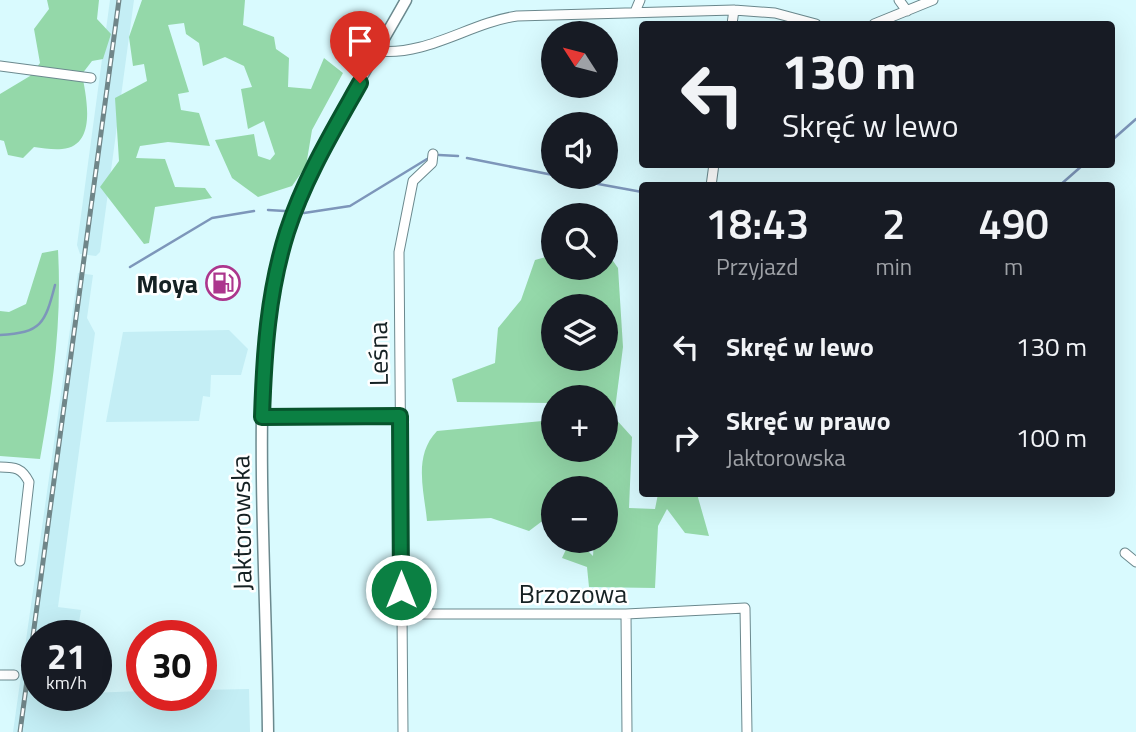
<!DOCTYPE html>
<html lang="pl">
<head>
<meta charset="utf-8">
<style>
  body { margin:0; font-family:"Titillium Web",sans-serif; background:#242831; color:#f1f3f6; height:100vh; display:flex; flex-direction:column; font-size:26px; white-space:nowrap }
  * { box-sizing:border-box; margin:0 }
  p { font-size:23px; color:#9ea1a6 }
  .icon { flex:none; width:38px; height:38px; fill:none; stroke:currentColor; stroke-width:2; stroke-linecap:round; stroke-linejoin:round }
  .map { position:relative; flex:1; overflow:hidden }
  .drawer { position:absolute; left:639px; top:182px; width:476px; height:315px; display:flex; flex-direction:column; background:#171b24; border-radius:7px; box-shadow:0 7px 28px #0002 }
  .drawer>* { flex:none }
  .top-card { position:absolute; left:639px; top:21px; width:476px; height:147px; border-radius:7px; box-shadow:0 7px 28px #0002; background:#171b24; color:#f1f3f6; overflow:hidden }
  .needle { width:46px; rotate:306deg }
  .controls { position:absolute; left:541px; top:21px; display:grid; gap:14px }
  .controls a { display:grid; place-items:center; width:77px; height:77px; border-radius:50%; background:#171b24; box-shadow:0 7px 28px #0002; font-size:35px }
  .speed { position:absolute; left:21px; top:620px; display:flex; gap:14px; font-size:35px; font-weight:700; text-align:center }
  .speed>* { display:grid; place-content:center; width:91px; height:91px; border-radius:50%; background:#171b24; box-shadow:0 7px 28px #0002; line-height:1 }
  .speed small { font-size:18px; font-weight:400 }
  .speed .limit { border:10px solid #d22; background:#fff; color:#111 }
  .pin { position:absolute; display:grid; place-items:center; width:60px; height:60px; color:#fff; margin:-72px -30px; border-radius:50% 50% 50% 0; rotate:-45deg; box-shadow:0 0 7px #0007 }
  .pin .icon { rotate:45deg }
  .me { position:absolute; width:77px; margin:-38px; rotate:0deg; stroke-linejoin:round; filter:drop-shadow(0 0 5px #0008) }
  .turn { display:flex; align-items:center; gap:24px; height:147px; padding:0 28px; font-size:32px }
  .turn .icon { width:91px; height:91px; stroke-width:2.5 }
  .turn b { display:block; font-size:49px; line-height:60px }
  .eta { display:flex; justify-content:space-evenly; align-items:center; height:119px; text-align:center }
  .eta b { font-size:42px; font-weight:600; line-height:49px }
  ul { padding:0; list-style:none }
  li { display:flex; align-items:center; gap:21px; height:91px; padding:0 28px }
  li div { flex:1 }
  li b { display:block; font-size:26px }
  li em { font-style:normal }
  .map>svg:first-child { display:block }
</style>
</head>
<body>
<div class="map">
<svg width="1136" height="732" viewBox="0 0 1136 732">
  <rect width="100%" height="100%" fill="#d9fafe"/>
  <path fill="#c4eef5" d="M110 0H134L100 252 96 256 80 254 77 245Z
    M78 273 93 275 87 318 95 333 58 607 81 610 77 635H37V695L142 691V695H201V690L249 689 250 732H13Z
    M229 330 248 349 241 375H211L210 397 203 396 199 421 106 422 123 332Z"/>
  <path fill="#94d8a9" fill-rule="evenodd" d="M47 0H99L97 19 111 34 103 59 92 61 82 74C86 96 98 146 62 149 53 150 43 148 34 147L23 158 8 155 4 141 0 140V94L30 76 40 63 34 29 49 9Z
    M142 0H245L243 25 274 37 276 49 289 58 288 87 311 89 324 58 343 73 312 130 306 166 292 186 258 197 232 178 215 140 254 134 258 156 270 160 275 154 264 121 248 129 241 89 252 87 244 66 225 57 203 66 199 43 186 34 184 23 168 25 189 92 178 94 181 110 199 113 210 146 168 142 140 146 136 158 165 159 175 187 205 188 212 198 155 207 149 243 144 244 100 187 119 161 115 98 147 81 144 64 133 66 129 37Z
    M58 250C62 323 53 387 40 459L0 456V311L9 312 26 304 42 253Z
    M606 251 618 268 623 347 614 417 632 437 629 508 655 509 658 494H697L709 536 685 533 667 509 658 526 655 588 589 587 587 567 562 558 570 541H578L593 556 594 541H606V488H553V513L529 531 491 518 427 521C424 490 413 456 437 431L553 420V450H606V397H553V403L457 402 452 379 495 363 498 328 521 300 535 260 553 255V268H606ZM606 306V359H553V306Z"/>
  <g fill="none" stroke-linecap="round" stroke-linejoin="round">
    <path stroke="#7d96ba" stroke-width="2.5" d="M1111 141 1136 119
      M439 155 458 156
      M467 158 553 175
      M560 177 642 192
      M1059 186 1084 164
      M268 210 285 211
      M304 213 350 206 427 159
      M130 267 212 218 254 211
      M0 335C41 333 45 324 55 285"/>
    <g stroke="#6b898e" stroke-width="11">
      <path id="minor" d="M899 0 907 11
        M635 12 640 0
        M732 24 734 10
        M874 24 933 0
        M378 51C428 56 469 23 517 16L734 10 775 13 816 24
        M0 66 91 78
        M711 186 714 164
        M262 417 400 416
        M0 467C15 467 22 468 29 482L20 561
        M1125 553 1136 562
        M401 614H626L745 608 747 732
        M626 614 627 732
        M0 675H14
        M403 732 399 252 413 181 432 163 433 154"/>
    </g>
    <g stroke="#6b898e" stroke-width="13">
      <path id="major" d="M268 732C267 647 263 562 262 478 261 395 261 310 288 231 315 149 364 75 406 0"/>
    </g>
    <use href="#minor" stroke="#fff" stroke-width="9"/>
    <use href="#major" stroke="#fff" stroke-width="10"/>
    <g stroke="#708689" stroke-width="5">
      <path id="rail" d="M20 732 119 0"/>
    </g>
    <use href="#rail" stroke="#fff" stroke-width="2.5" stroke-dasharray="8" stroke-linecap="butt"/>
  </g>
  <g fill="none" stroke-linecap="round" stroke-linejoin="round">
    <g stroke="#07532c" stroke-width="18">
      <path id="route" d="M360 83C333 131 304 179 287 232 268 292 264 354 262 417L400 416 401 590"/>
    </g>
    <use href="#route" stroke="#0b8043" stroke-width="12"/>
  </g>
  <defs>
    <g id="fuel-ring" transform="scale(1.75)"><circle r="9.5" fill="#fff" stroke="#ac368d" stroke-width="1.5"/><path d="M-5.5-6h7V0h2V4h1.3V-2.5L3-4.5l.8-.8L6-3V5H2.5V1h-1V6h-7ZM-4.2-4.7v3.2H.2V-4.7Z" fill="#ac368d"/></g>
  </defs>
  <g fill-rule="evenodd">
    <use href="#fuel-ring" x="223" y="283"/>
  </g>
  <g text-anchor="middle" dominant-baseline="central" stroke-width="5" stroke-linejoin="round" paint-order="stroke">
    <g font-size="26" font-weight="bold" fill="#152123" stroke="#fff" text-anchor="end">
      <text x="198" y="283">Moya</text>
    </g>
    <g font-size="26" fill="#152123" stroke="#fff">
      <text transform="translate(378 354) rotate(-91)">Leśna</text>
      <text transform="translate(241 523) rotate(-91)">Jaktorowska</text>
      <text x="573" y="593">Brzozowa</text>
    </g>
  </g>
</svg>
<div class="controls">
<a><svg class="needle" viewBox="-14 -14 28 28"><path d="M0-13l5 13h-10z" fill="#e53935"/><path d="M0 13l5-13h-10z" fill="#9ea1a6"/></svg></a>
<a><svg class="icon" aria-label="sound" viewBox="0 0 24 24"><path d="M4 9h4l5-4v14l-5-4H4zM17 9q2 3 0 6"/></svg></a>
<a><svg class="icon" aria-label="search" viewBox="0 0 24 24"><circle cx="10" cy="10" r="6"/><path d="M15 15l6 6"/></svg></a>
<a><svg class="icon" aria-label="layers" viewBox="0 0 24 24"><path d="M12 4l9 5-9 5-9-5zM3 14l9 5 9-5"/></svg></a>
<a>+</a>
<a>−</a>
</div>
<div class="speed"><div>21<small>km/h</small></div><div class="limit">30</div></div>
<div class="pin" style="left:360px;top:83px;background:#d93025"><svg class="icon" aria-label="arrive" viewBox="0 0 24 24"><path d="M6 21V4h12l-3 4 3 4H6"/></svg></div>
<svg class="me" style="left:401px;top:590px" viewBox="-20 -20 40 40"><circle r="17" fill="#0b8043" stroke="#fff" stroke-width="3"/><path d="M0-11L8 9 0 5-8 9z" fill="#fff"/></svg>
<div class="top-card">
<div class="turn"><svg class="icon" aria-label="left" viewBox="0 0 24 24"><path d="M17 20v-9H6M10 6l-5 5 5 5"/></svg><div><b>130 m</b>Skręć w lewo</div></div>
</div>
<section class="drawer">
<div class="eta">
<div><b>18:43</b><p>Przyjazd</p></div>
<div><b>2</b><p>min</p></div>
<div><b>490</b><p>m</p></div>
</div>
<ul>
<li><svg class="icon" aria-label="left" viewBox="0 0 24 24"><path d="M17 20v-9H6M10 6l-5 5 5 5"/></svg><div><b>Skręć w lewo</b></div><em>130 m</em></li>
<li><svg class="icon" aria-label="right" viewBox="0 0 24 24"><path d="M7 20v-9h11M14 6l5 5-5 5"/></svg><div><b>Skręć w prawo</b><p>Jaktorowska</p></div><em>100 m</em></li>
</ul>
</section>
</div>
</body>
</html>
